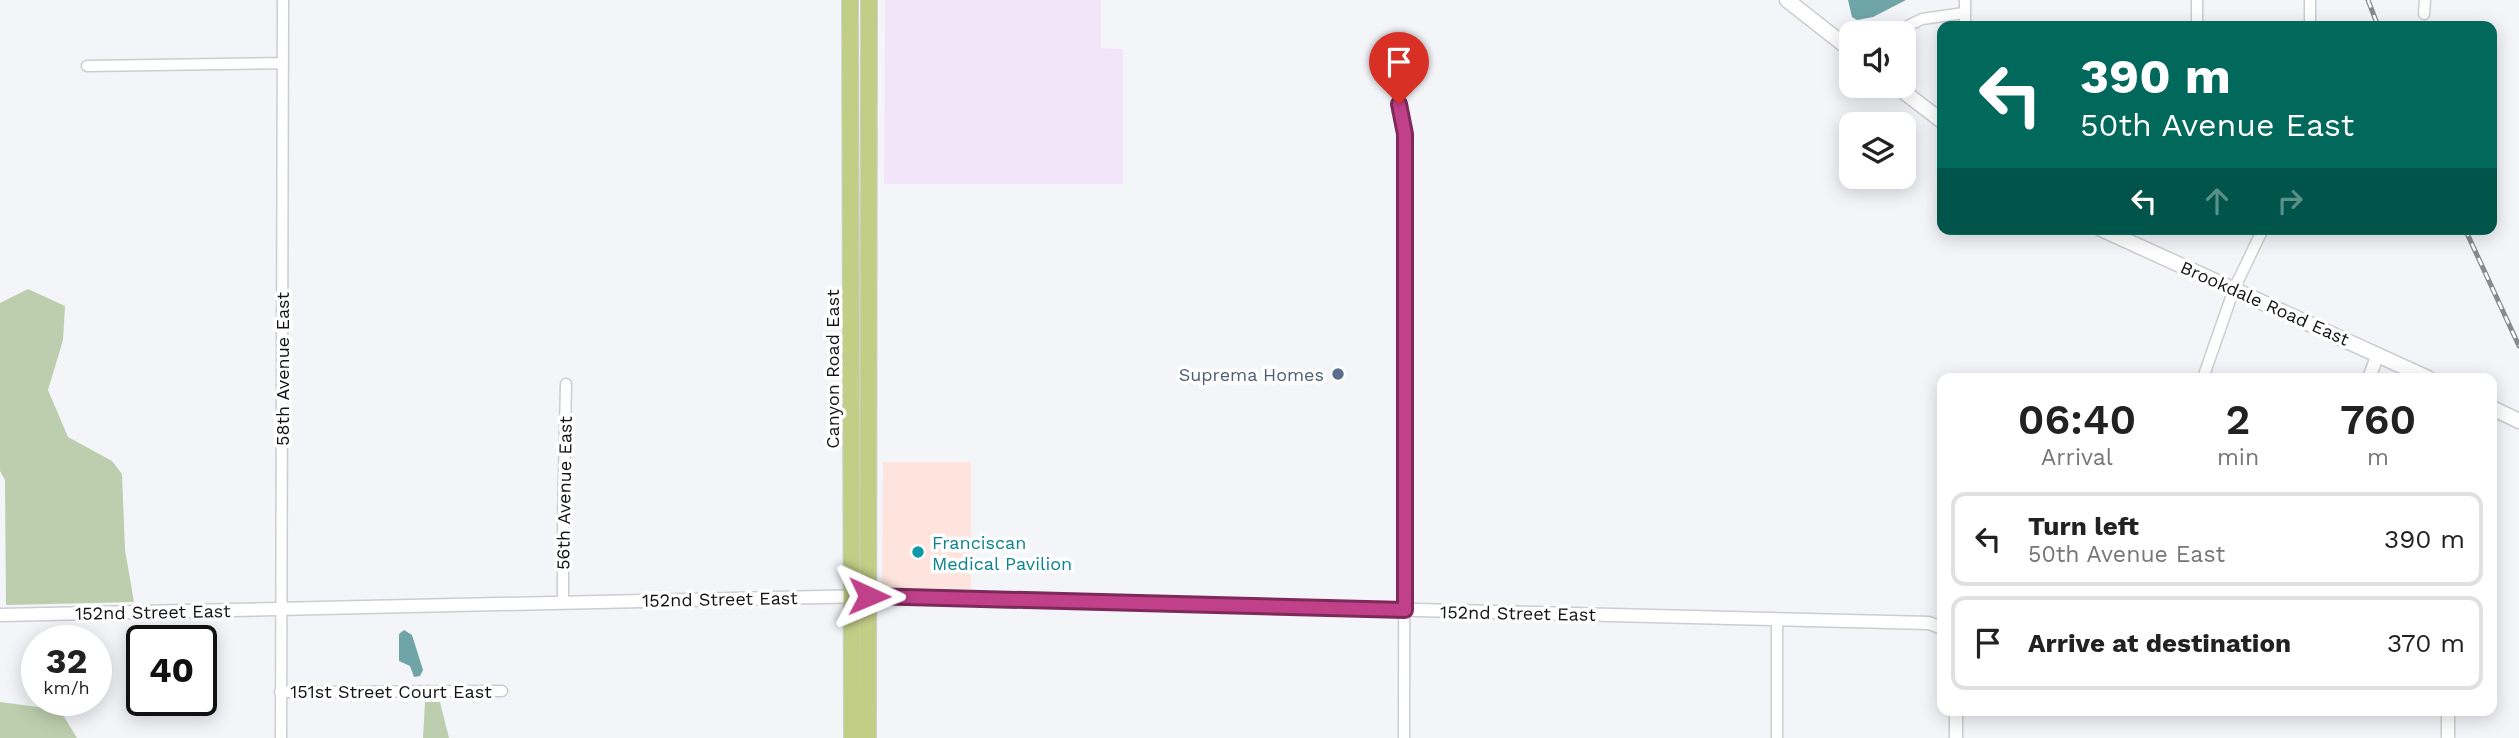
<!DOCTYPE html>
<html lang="en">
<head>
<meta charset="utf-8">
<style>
  body { margin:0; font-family:"Work Sans",sans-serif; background:#f2f2f2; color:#222; height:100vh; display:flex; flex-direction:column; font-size:26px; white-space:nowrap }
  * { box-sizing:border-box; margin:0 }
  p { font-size:23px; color:#767676 }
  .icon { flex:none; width:38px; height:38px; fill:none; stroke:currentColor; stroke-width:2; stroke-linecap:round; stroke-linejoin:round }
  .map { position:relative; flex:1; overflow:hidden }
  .drawer { position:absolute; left:1937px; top:373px; width:560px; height:343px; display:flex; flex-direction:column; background:#fff; border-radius:14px; box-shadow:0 4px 18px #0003 }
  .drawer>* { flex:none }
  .top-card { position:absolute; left:1937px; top:21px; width:560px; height:214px; border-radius:14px; box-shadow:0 4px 18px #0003; background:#00695c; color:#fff; overflow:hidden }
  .tools { position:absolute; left:1839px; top:21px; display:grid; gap:14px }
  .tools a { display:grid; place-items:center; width:77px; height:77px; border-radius:14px; background:#fff; box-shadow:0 4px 18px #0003; font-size:35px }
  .speed { position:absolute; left:21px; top:625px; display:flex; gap:14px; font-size:35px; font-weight:700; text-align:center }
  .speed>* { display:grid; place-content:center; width:91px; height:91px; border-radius:50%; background:#fff; box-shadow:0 4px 18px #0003; line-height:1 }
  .speed small { font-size:18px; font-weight:400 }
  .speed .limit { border:4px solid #111; border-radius:10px; background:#fff; color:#111 }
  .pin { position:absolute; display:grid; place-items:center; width:60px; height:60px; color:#fff; margin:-72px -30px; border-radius:50% 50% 50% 0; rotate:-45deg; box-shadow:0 0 7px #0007 }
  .pin .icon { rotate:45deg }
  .me { position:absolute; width:77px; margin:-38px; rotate:91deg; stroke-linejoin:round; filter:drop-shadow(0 0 5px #0008) }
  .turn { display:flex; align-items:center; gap:24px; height:147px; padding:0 28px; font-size:32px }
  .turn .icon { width:91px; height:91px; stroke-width:2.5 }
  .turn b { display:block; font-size:49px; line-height:60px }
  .lanes { display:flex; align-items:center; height:66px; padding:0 28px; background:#0003; justify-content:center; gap:35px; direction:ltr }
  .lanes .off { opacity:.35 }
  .eta { display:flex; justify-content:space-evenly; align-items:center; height:119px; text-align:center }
  .eta b { font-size:42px; font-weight:600; line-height:49px }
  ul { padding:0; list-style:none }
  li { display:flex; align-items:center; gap:21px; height:94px; margin:0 14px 10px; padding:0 14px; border:4px solid #e0e0e0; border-radius:14px }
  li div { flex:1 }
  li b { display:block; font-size:26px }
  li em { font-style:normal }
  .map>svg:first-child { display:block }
</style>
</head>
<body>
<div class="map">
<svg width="2519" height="738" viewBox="0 0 2519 738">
  <rect width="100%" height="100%" fill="#f3f5f9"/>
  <path fill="#fee4dd" d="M883 462H971V589L882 587Z"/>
  <path fill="#f3e5f9" d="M885 0H1101V48L1123 49V184H884Z"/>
  <path fill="#bdceae" d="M28 289 65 306 63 340 48 390 68 437 112 461 122 474 125 550 134 602 6 605 5 480 0 471V303Z
    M0 702 60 710 77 738H0Z
    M425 702H440L449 738H423Z"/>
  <path fill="#70a5a8" d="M1848 0H1906L1873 17 1857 20 1852 17Z
    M404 630 412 635 423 670 420 676 414 677 410 666 399 661V634Z"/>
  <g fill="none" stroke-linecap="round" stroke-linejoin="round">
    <g stroke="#cbcdd1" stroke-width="13">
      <path id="minor" d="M1965 0V26
        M2197 0V26
        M2424 14 2425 0
        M2310 26V0
        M1893 33 1922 19 1964 13
        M1398 46 1399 104 1405 134 1404 738
        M87 66 283 63
        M2203 378 2234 289 2263 229
        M563 603V521L566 384
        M280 692 502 691
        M281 738 283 0
        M1777 738V619"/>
    </g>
    <g stroke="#cbcdd1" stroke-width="15">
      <path id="tertiary" d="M2369 378 2378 354
        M0 615 869 596 1929 623 1942 628
        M2448 710V738
        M1956 738V710"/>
    </g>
    <g stroke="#cbcdd1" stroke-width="17">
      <path id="secondary" d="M1787 0 1852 51
        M1896 86 1942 121
        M2101 229 2428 378
        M2492 408 2519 421"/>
    </g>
    <g stroke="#d0d0d0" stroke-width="18">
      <path id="primary" d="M850 0 852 738
        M868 738 869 0"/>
    </g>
    <use href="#minor" stroke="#fff" stroke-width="10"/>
    <use href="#tertiary" stroke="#fff" stroke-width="12"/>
    <use href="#secondary" stroke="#fff" stroke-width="14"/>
    <use href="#primary" stroke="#c2cd86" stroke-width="16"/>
    <g stroke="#898a8d" stroke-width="5">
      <path id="rail" d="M2368 0 2378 26
        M2465 229 2519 346"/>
    </g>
    <use href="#rail" stroke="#fff" stroke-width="2.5" stroke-dasharray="8" stroke-linecap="butt"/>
  </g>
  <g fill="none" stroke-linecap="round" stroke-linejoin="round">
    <g stroke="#7d2a5a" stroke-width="18">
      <path id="route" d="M869 596 1405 610V134L1399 104"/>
    </g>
    <use href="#route" stroke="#c0408a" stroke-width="12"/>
  </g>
  <circle fill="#5c6f8a" stroke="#fff" stroke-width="2.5" cx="1338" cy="374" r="7"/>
  <circle fill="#0f9aa8" stroke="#fff" stroke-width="2.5" cx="918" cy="552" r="7"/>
  <g text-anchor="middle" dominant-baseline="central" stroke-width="7" stroke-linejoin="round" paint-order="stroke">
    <g font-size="18" fill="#131415" stroke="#fff">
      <text transform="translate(2265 303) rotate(24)">Brookdale Road East</text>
      <text transform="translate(282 369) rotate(-90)">58th Avenue East</text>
      <text transform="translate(832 369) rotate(-90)">Canyon Road East</text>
      <text transform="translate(564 493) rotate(-89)">56th Avenue East</text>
      <text transform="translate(720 599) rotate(-1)">152nd Street East</text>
      <text transform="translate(153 612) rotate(-1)">152nd Street East</text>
      <text transform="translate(1518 613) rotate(1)">152nd Street East</text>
      <text x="391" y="691">151st Street Court East</text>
    </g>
    <g font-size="18" fill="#4e5e75" stroke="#fff" text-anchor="end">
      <text x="1324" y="374">Suprema Homes</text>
    </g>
    <g font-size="18" fill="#0d838f" stroke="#fff" text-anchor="start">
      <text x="932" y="542">Franciscan<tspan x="932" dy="21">Medical Pavilion</tspan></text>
    </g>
  </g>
</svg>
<div class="tools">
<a><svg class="icon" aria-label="sound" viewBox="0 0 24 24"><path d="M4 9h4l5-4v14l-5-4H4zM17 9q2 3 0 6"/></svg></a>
<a><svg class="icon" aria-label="layers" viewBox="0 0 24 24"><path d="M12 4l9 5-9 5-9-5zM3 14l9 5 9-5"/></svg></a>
</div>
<div class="speed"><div>32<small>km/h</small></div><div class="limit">40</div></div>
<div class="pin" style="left:1399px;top:104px;background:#d93025"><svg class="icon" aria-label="arrive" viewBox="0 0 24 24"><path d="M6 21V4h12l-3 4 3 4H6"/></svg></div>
<svg class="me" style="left:869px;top:596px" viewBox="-20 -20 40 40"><path d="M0-17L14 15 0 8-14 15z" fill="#c0408a" stroke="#fff" stroke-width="4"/></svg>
<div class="top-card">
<div class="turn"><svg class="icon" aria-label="left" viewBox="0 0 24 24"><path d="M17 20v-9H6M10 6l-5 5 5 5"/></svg><div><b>390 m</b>50th Avenue East</div></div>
<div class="lanes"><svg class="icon" aria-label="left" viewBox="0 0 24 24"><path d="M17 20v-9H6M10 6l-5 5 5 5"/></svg><svg class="icon off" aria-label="ahead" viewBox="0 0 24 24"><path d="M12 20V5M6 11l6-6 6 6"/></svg><svg class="icon off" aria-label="right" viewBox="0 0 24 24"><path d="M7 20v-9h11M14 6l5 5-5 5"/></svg></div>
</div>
<section class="drawer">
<div class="eta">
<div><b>06:40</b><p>Arrival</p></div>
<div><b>2</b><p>min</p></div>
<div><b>760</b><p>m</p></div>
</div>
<ul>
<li><svg class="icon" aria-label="left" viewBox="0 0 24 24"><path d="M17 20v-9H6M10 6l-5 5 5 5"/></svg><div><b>Turn left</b><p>50th Avenue East</p></div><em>390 m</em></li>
<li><svg class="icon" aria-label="arrive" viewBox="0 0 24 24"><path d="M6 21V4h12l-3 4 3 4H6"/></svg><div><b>Arrive at destination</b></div><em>370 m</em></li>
</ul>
</section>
</div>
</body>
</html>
